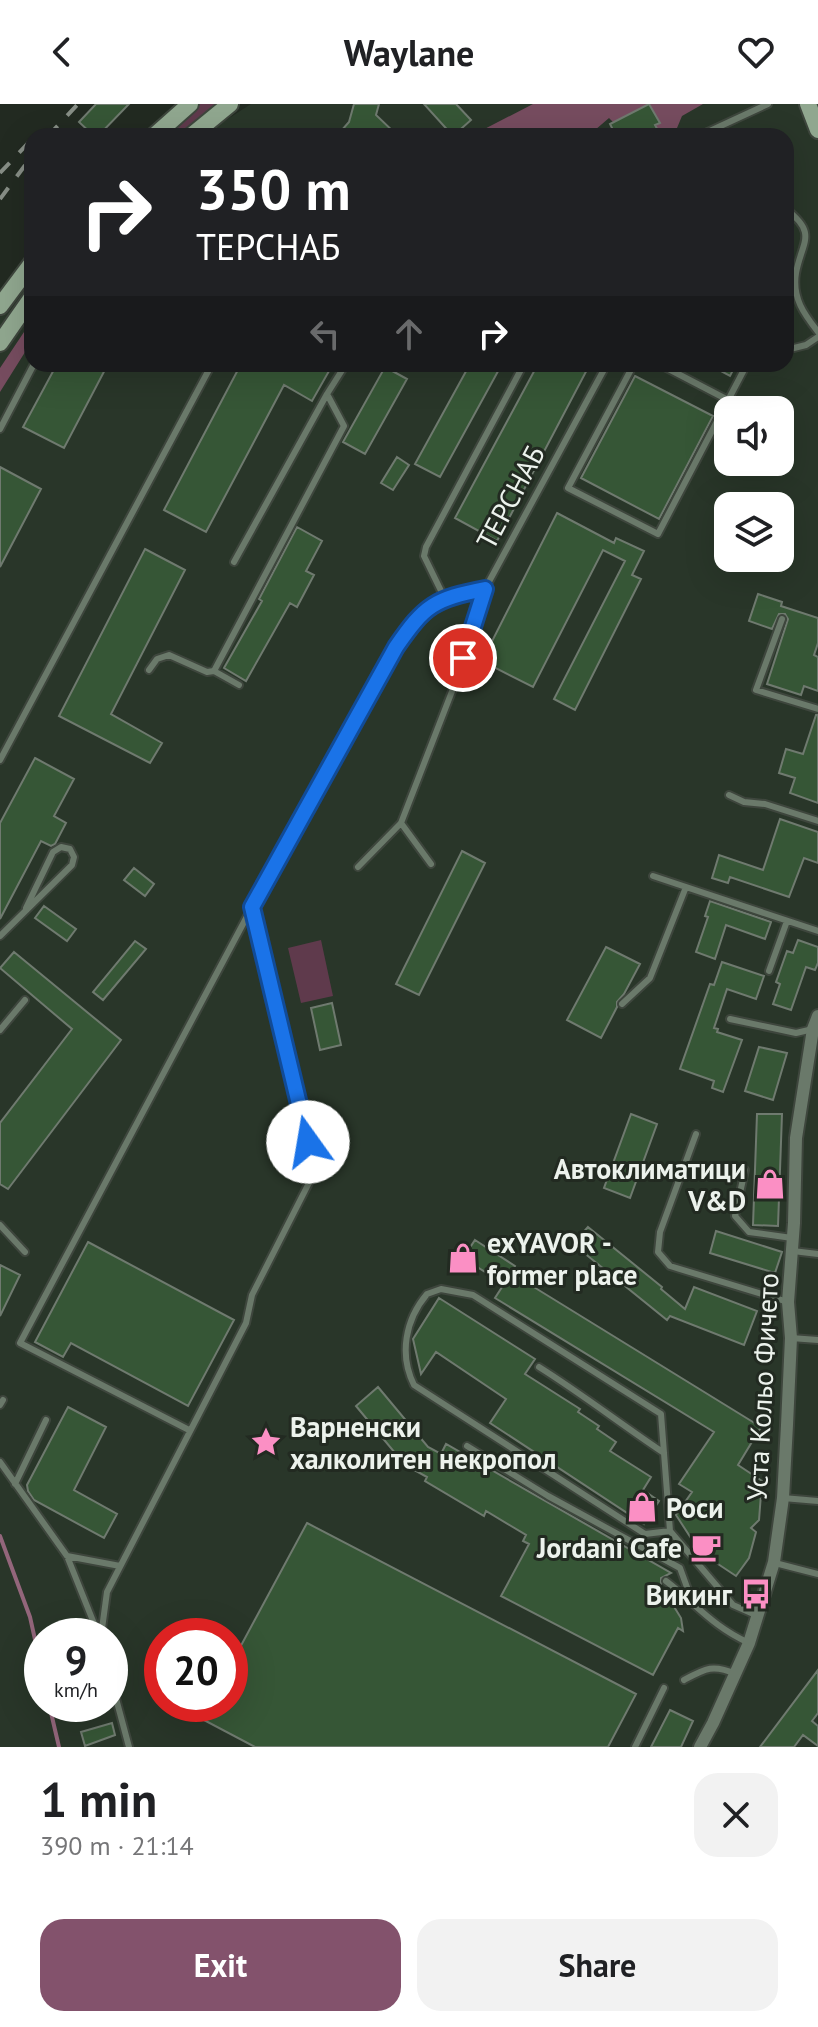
<!DOCTYPE html>
<html lang="en">
<head>
<meta charset="utf-8">
<style>
  body { margin:0; font-family:"PT Sans",sans-serif; background:#f2f2f2; color:#202124; height:100vh; display:flex; flex-direction:column; font-size:30px; white-space:nowrap }
  * { box-sizing:border-box; margin:0 }
  p { font-size:26px; color:#757577 }
  .icon { flex:none; width:44px; height:44px; fill:none; stroke:currentColor; stroke-width:2; stroke-linecap:round; stroke-linejoin:round }
  .map { position:relative; height:1643px; overflow:hidden }
  .panel { display:flex; flex-direction:column; background:#fff; flex:1 }
  .panel>* { flex:none }
  .top-card { position:absolute; left:24px; top:24px; width:770px; height:244px; border-radius:24px; box-shadow:0 8px 32px #0002; background:#202124; color:#fff; overflow:hidden }
  .fabs { position:absolute; left:714px; top:292px; display:grid; gap:16px }
  .fabs a { display:grid; place-items:center; width:80px; height:80px; border-radius:16px; background:#fff; box-shadow:0 8px 32px #0002; font-size:40px }
  .speed { position:absolute; left:24px; top:1514px; display:flex; gap:16px; font-size:40px; font-weight:700; text-align:center }
  .speed>* { display:grid; place-content:center; width:104px; height:104px; border-radius:50%; background:#fff; box-shadow:0 8px 32px #0002; line-height:1 }
  .speed small { font-size:20px; font-weight:400 }
  .speed .limit { border:12px solid #d22; background:#fff; color:#111 }
  .pin { position:absolute; display:grid; place-items:center; width:68px; height:68px; color:#fff; margin:-34px; border:4px solid #fff; border-radius:50%; box-shadow:0 2px 8px #0007 }
  .me { position:absolute; width:88px; margin:-44px; rotate:347deg; stroke-linejoin:round; filter:drop-shadow(0 0 6px #0008) }
  .turn { display:flex; align-items:center; gap:28px; height:168px; padding:0 40px; font-size:36px }
  .turn .icon { width:104px; height:104px; stroke-width:2.5 }
  .turn b { display:block; font-size:56px; line-height:68px }
  .lanes { display:flex; align-items:center; height:76px; padding:0 40px; background:#0003; justify-content:center; gap:40px; direction:ltr }
  .lanes .off { opacity:.35 }
  .round { display:grid; place-items:center; flex:none; width:84px; height:84px; border-radius:24px; background:#f2f2f2 }
  .summary { display:flex; align-items:center; justify-content:space-between; height:136px; padding:0 40px }
  h1 { font-size:48px; font-weight:700; line-height:60px }
  .primary-button { display:flex; gap:16px; margin-top:auto; padding:16px 40px }
  .primary-button a { flex:1; height:92px; border-radius:24px; background:#83526c; color:#fff; font-size:32px; font-weight:700; line-height:92px; text-align:center }
  .primary-button a+a { background:#f2f2f2; color:#202124 }
  header { display:flex; justify-content:space-between; align-items:center; height:104px; padding:0 40px; background:#fff; font-size:36px; font-weight:700 }
  .map>svg:first-child { display:block }
</style>
</head>
<body>
<header><svg class="icon" aria-label="back" viewBox="0 0 24 24"><path d="M15 5l-7 7 7 7"/></svg>Waylane<svg class="icon" aria-label="heart" viewBox="0 0 24 24"><path d="M12 20l-8-8c-3-5 5-10 8-4 3-6 11-1 8 4z"/></svg></header>
<div class="map">
<svg width="818" height="1643" viewBox="0 0 818 1643">
  <rect width="100%" height="100%" fill="#222a21"/>
  <path fill="#293629" fill-rule="evenodd" d="M251 0H818V1643H0V197L32 171V260H786V32H201ZM728 306H780V358H728ZM728 402H780V454H728ZM42 1532H110V1600H42ZM162 1532H230V1600H162Z"/>
  <path fill="#5f3a4c" d="M190 0H230L191 32H154Z
    M321 836 333 892 301 899 288 844Z"/>
  <path fill="#764c5f" d="M533 0H703L682 12 677 24 661 32H609L620 25 609 14 588 32H471Z
    M32 216V237L0 288V264Z"/>
  <g fill="none" stroke-linecap="round" stroke-linejoin="round">
    <path stroke="#93667b" stroke-width="4" d="M0 1432 30 1513 42 1567
      M49 1600 59 1643"/>
  </g>
  <path fill="#365636" stroke="#6f7a6f" stroke-width="2" d="M96 0H129L98 32H94L79 18Z
    M354 0H379L376 11 398 32H349L342 26 349 18Z
    M424 0H456L471 16 453 32Z
    M649 0 660 19 655 21 661 32H616L610 20Z
    M57 260H108L64 344 23 323Z
    M241 260H333L312 297 284 281 206 428 164 406Z
    M470 260H502L440 373 415 360Z
    M538 260H590L497 437 455 414Z
    M708 260H736L730 272Z
    M385 263 407 275 365 350 343 338Z
    M635 272 713 312 659 415 581 374Z
    M397 353 409 361 393 386 381 379Z
    M0 363 41 385 0 463Z
    M557 409 614 439 616 434 644 447 632 471 641 475 575 606 554 595 625 457 603 446 533 583 482 557Z
    M297 423 322 437 306 467 314 471 297 503 290 499 246 577 224 564 262 497 259 495Z
    M145 445 185 466 111 610 162 639 150 659 59 612Z
    M758 490 782 498 781 502 818 514V539L814 551 818 553V587L804 582 801 591 767 580 788 515 785 510H779L772 525 749 517Z
    M816 611H818V699L790 689 795 674 779 669 786 645 803 650Z
    M35 654 74 675 54 712 66 719 55 740 51 742 41 737 0 815V719Z
    M780 715 818 728V759L804 754 789 793 730 773 728 779 712 774 719 751 763 766Z
    M462 747 485 759 419 891 396 880Z
    M134 764 154 780 145 792 124 776Z
    M710 797 771 818 765 835 726 821 715 855 696 848 708 813 705 812Z
    M44 802 76 825 67 837 35 814Z
    M798 836 818 843V859L815 866 806 863 791 906 773 900 780 880 776 878 787 847 793 849Z
    M135 837 146 845 103 896 93 888Z
    M606 843 640 860 624 890 617 898V903L601 934 567 916Z
    M14 848 121 936 8 1085 0 1080V1019L72 925 0 864Z
    M722 858 764 872 756 895 727 885 714 924 718 925 717 928 742 936 723 988 712 984 714 977 680 965 710 880 714 881Z
    M332 899 341 941 320 946 311 904Z
    M759 943 787 949 773 996 745 987Z
    M631 1010 657 1020 630 1094 604 1084Z
    M757 1010H782L778 1122 753 1121Z
    M588 1123 662 1183 661 1185 685 1205 694 1183 757 1207 744 1241 670 1212 667 1216 573 1140Z
    M716 1127 782 1148 775 1169 710 1149Z
    M475 1136 515 1162 511 1169 761 1323 738 1361 762 1377 759 1416 751 1424 756 1428 749 1454 736 1472 700 1448 676 1411 692 1388 679 1380 714 1328 495 1194 504 1180 463 1154Z
    M88 1138 234 1216 188 1302 71 1239 63 1253 35 1238Z
    M0 1161 20 1171 0 1212Z
    M439 1194 535 1255 525 1270 580 1305 578 1308 599 1322 597 1325 616 1338 610 1347 651 1373 643 1386 659 1397 644 1420 490 1319 506 1295 436 1248 421 1270 413 1235Z
    M378 1283 428 1343 441 1350 446 1340 671 1469 661 1474V1486L677 1494 673 1501 681 1514 683 1527 678 1524 653 1571 501 1492 529 1440 523 1437 526 1431 486 1407 484 1412 425 1377 427 1373 405 1361 356 1302Z
    M68 1303 106 1323 74 1386 117 1410 104 1434 34 1396 28 1387 27 1381Z
    M307 1419 636 1590 608 1643H255L202 1615 210 1600H230V1562Z
    M818 1566V1609L812 1617 818 1622V1642L803 1631 794 1643H760Z
    M670 1606 693 1617 681 1643H651Z
    M112 1619 115 1631 85 1642 81 1628Z"/>
  <g fill="none" stroke-linecap="round" stroke-linejoin="round">
    <g stroke="#3e463d" stroke-width="10">
      <path id="service" d="M699 32 768 0
        M786 105C818 130 802 137 796 169 792 194 804 210 818 228
        M786 163 796 169
        M786 246 806 241 818 233
        M634 260 568 384 658 430 747 260
        M659 260 728 296
        M0 325 34 260
        M234 458 327 290
        M445 495 424 452 426 443 524 260
        M782 515 756 586 818 605
        M149 566 157 555 169 551 207 568 214 567
        M239 581 214 567 344 322 327 290 346 260
        M0 656 212 260
        M729 691 744 698 765 700 818 717
        M401 719 431 760
        M358 763 401 719 456 577 485 485 607 260
        M653 772 818 827
        M0 832 72 761 74 753 70 745 61 743 53 748 26 804
        M769 867 787 817
        M622 900 650 874 686 783
        M730 915 796 929 813 925
        M0 926 25 896
        M696 1030 660 1128 658 1148 670 1162 788 1198
        M745 1066 735 1112 749 1128 792 1134
        M0 1121 25 1148
        M793 1147 818 1150
        M791 1234 818 1236
        M539 1263C582 1290 622 1321 664 1349
        M0 1301 3 1296
        M189 1326 20 1239 252 803 396 543C427 500 432 495 485 485
        M467 1342 548 1392 680 1464 692 1497
        M0 1358 67 1452 99 1532
        M15 1380 46 1316
        M783 1394 818 1397
        M670 1427 645 1430 414 1281C399 1251 405 1216 427 1190L441 1185 473 1191 661 1310 670 1427 733 1501 758 1512
        M67 1452 120 1462
        M775 1459 818 1470
        M666 1477C696 1500 713 1523 749 1539
        M101 1532 107 1488 246 1219 252 1191 315 1067 252 805
        M110 1572 129 1643
        M684 1576C706 1564 713 1560 736 1570
        M635 1643 664 1584"/>
    </g>
    <g stroke="#3e463d" stroke-width="16">
      <path id="minor" d="M700 1643 713 1619 749 1539 774 1458 783 1394 787 1321 791 1234 788 1198 794 1119 796 1034 813 925 818 912"/>
    </g>
    <g stroke="#3e463d" stroke-width="20">
      <path id="secondary" d="M808 0 818 26
        M154 32 190 0
        M191 32 230 0
        M0 202 32 159
        M0 239 32 193"/>
    </g>
    <use href="#service" stroke="#6a796a" stroke-width="6"/>
    <use href="#minor" stroke="#6a796a" stroke-width="12"/>
    <use href="#secondary" stroke="#90a78f" stroke-width="16"/>
    <path stroke="#878e86" stroke-width="4" stroke-dasharray="14 14" stroke-linecap="butt" d="M48 32 78 0
      M0 69 32 35
      M0 95 32 52"/>
  </g>
  <g fill="none" stroke-linecap="round" stroke-linejoin="round">
    <g stroke="#114b97" stroke-width="20">
      <path id="route" d="M308 1038 252 803 396 543C425 501 434 495 485 485L463 554"/>
    </g>
    <use href="#route" stroke="#1a73e8" stroke-width="14"/>
  </g>
  <defs>
    <g id="shop-bare" transform="scale(2.4)"><path d="M-5-2.5h2.3a2.7 3.5 0 0 1 5.4 0H5L5.5 6h-11ZM-1.5-2.5h3a1.5 2.3 0 0 0-3 0Z" fill="#fb8fc4" stroke="#222a21" stroke-width="2.5" paint-order="stroke"/></g>
    <g id="sight-bare" transform="scale(2.4)"><path d="M0-6L1.8-2.2L6-1.7L2.9 1.2L3.7 5.4L0 3.3L-3.7 5.4L-2.9 1.2L-6-1.7L-1.8-2.2Z" fill="#fb8fc4" stroke="#222a21" stroke-width="2.5" paint-order="stroke"/></g>
    <g id="cafe-bare" transform="scale(2.4)"><path d="M-5.5-4.5H6V0H3Q3 3.5 0 3.5H-2.5Q-5.5 3.5-5.5 0ZM3-3.2v2h1.7v-2ZM-6 4.5H4V6H-6Z" fill="#fb8fc4" stroke="#222a21" stroke-width="2.5" paint-order="stroke"/></g>
    <g id="bus-bare" transform="scale(2.4)"><path d="M-5-6H5V4H4V6H2V4H-2V6H-4V4H-5ZM-3.5-4V0h7V-4ZM-3.5 1.2v1.5H-2V1.2ZM2 1.2v1.5H3.5V1.2Z" fill="#fb8fc4" stroke="#222a21" stroke-width="2.5" paint-order="stroke"/></g>
  </defs>
  <g fill-rule="evenodd">
    <use href="#shop-bare" x="770" y="1080"/>
    <use href="#shop-bare" x="463" y="1154"/>
    <use href="#sight-bare" x="266" y="1338"/>
    <use href="#shop-bare" x="642" y="1403"/>
    <use href="#cafe-bare" x="706" y="1443"/>
    <use href="#bus-bare" x="756" y="1490"/>
  </g>
  <g text-anchor="middle" dominant-baseline="central" stroke-width="6" stroke-linejoin="round" paint-order="stroke">
    <g font-size="28" fill="#ecf2ec" stroke="#222a21">
      <text transform="translate(510 393) rotate(-62)">ТЕРСНАБ</text>
      <text transform="translate(762 1283) rotate(-87)">Уста Кольо Фичето</text>
    </g>
    <g font-size="28" font-weight="bold" fill="#ecf2ec" stroke="#222a21" text-anchor="end">
      <text x="746" y="1064">Автоклиматици<tspan x="746" dy="32">V&amp;D</tspan></text>
      <text x="487" y="1138" text-anchor="start">exYAVOR -<tspan x="487" dy="32">former place</tspan></text>
      <text x="290" y="1322" text-anchor="start">Варненски<tspan x="290" dy="32">халколитен некропол</tspan></text>
      <text x="666" y="1403" text-anchor="start">Роси</text>
      <text x="682" y="1443">Jordani Cafe</text>
      <text x="732" y="1490">Викинг</text>
    </g>
  </g>
</svg>
<div class="fabs">
<a><svg class="icon" aria-label="sound" viewBox="0 0 24 24"><path d="M4 9h4l5-4v14l-5-4H4zM17 9q2 3 0 6"/></svg></a>
<a><svg class="icon" aria-label="layers" viewBox="0 0 24 24"><path d="M12 4l9 5-9 5-9-5zM3 14l9 5 9-5"/></svg></a>
</div>
<div class="speed"><div>9<small>km/h</small></div><div class="limit">20</div></div>
<div class="pin" style="left:463px;top:554px;background:#d93025"><svg class="icon" aria-label="arrive" viewBox="0 0 24 24"><path d="M6 21V4h12l-3 4 3 4H6"/></svg></div>
<svg class="me" style="left:308px;top:1038px" viewBox="-20 -20 40 40"><circle r="19" fill="#fff"/><path d="M0-13L10 11 0 6-10 11z" fill="#1a73e8"/></svg>
<div class="top-card">
<div class="turn"><svg class="icon" aria-label="right" viewBox="0 0 24 24"><path d="M7 20v-9h11M14 6l5 5-5 5"/></svg><div><b>350 m</b>ТЕРСНАБ</div></div>
<div class="lanes"><svg class="icon off" aria-label="left" viewBox="0 0 24 24"><path d="M17 20v-9H6M10 6l-5 5 5 5"/></svg><svg class="icon off" aria-label="ahead" viewBox="0 0 24 24"><path d="M12 20V5M6 11l6-6 6 6"/></svg><svg class="icon" aria-label="right" viewBox="0 0 24 24"><path d="M7 20v-9h11M14 6l5 5-5 5"/></svg></div>
</div>
</div>
<section class="panel">
<div class="summary"><div><h1>1 min</h1><p>390 m · 21:14</p></div><a class="round"><svg class="icon" aria-label="close" viewBox="0 0 24 24"><path d="M6 6l12 12M18 6L6 18"/></svg></a></div>
<div class="primary-button"><a>Exit</a><a>Share</a></div>
</section>
</body>
</html>
